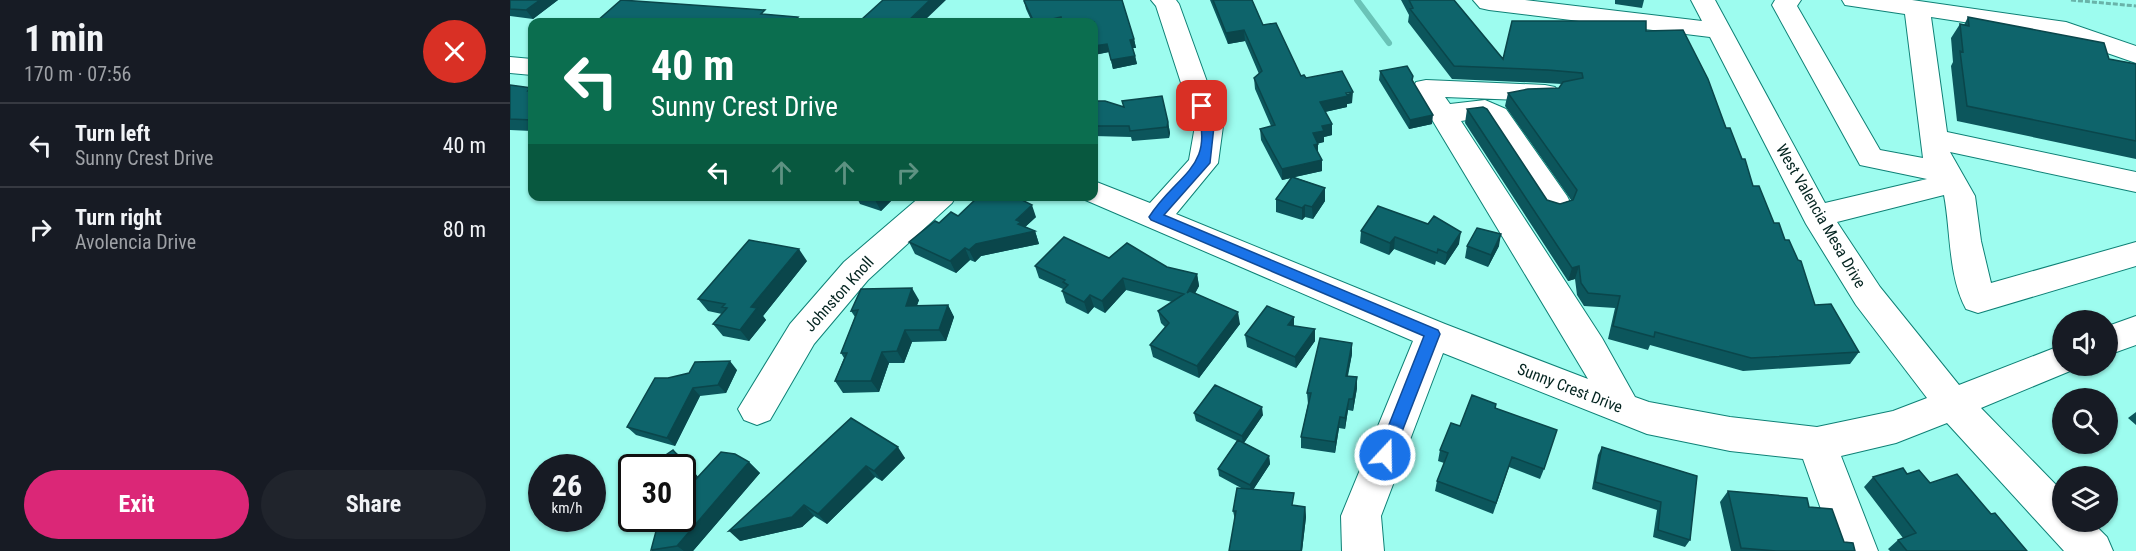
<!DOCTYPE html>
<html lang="en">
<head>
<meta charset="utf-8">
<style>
  body { margin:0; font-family:"Roboto Condensed",sans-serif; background:#20242c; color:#f1f3f6; height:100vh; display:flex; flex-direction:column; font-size:22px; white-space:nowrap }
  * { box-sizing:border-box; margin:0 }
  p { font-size:20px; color:#9ea1a6 }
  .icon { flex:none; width:33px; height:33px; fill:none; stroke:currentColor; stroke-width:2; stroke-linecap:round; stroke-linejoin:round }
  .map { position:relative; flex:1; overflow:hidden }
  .panel { display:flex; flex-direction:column; background:#171b24; width:510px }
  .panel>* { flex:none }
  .hud { position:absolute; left:18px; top:18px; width:570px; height:183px; border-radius:12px; box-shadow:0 2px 4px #0004; background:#0b6e4f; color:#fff; overflow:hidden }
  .fabs { position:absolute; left:1542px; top:310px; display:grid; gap:12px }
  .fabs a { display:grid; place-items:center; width:66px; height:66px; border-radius:50%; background:#171b24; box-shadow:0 2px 4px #0004; font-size:30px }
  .speed { position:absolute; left:18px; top:454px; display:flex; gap:12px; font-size:30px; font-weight:700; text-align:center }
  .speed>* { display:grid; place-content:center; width:78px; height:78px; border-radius:50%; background:#171b24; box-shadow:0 2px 4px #0004; line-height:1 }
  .speed small { font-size:15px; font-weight:400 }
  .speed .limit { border:3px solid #111; border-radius:9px; background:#fff; color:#111 }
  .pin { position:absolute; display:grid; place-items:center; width:51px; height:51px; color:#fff; margin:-26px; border-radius:12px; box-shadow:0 3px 9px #0006 }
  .me { position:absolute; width:66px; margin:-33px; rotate:21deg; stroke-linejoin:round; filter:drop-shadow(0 0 4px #0008) }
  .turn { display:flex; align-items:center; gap:21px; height:126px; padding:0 24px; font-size:27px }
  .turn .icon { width:78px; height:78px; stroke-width:2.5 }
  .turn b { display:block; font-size:42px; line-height:51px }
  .lanes { display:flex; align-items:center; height:57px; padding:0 24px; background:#0003; justify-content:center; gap:30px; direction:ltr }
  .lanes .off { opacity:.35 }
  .round { display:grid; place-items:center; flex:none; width:63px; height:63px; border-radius:32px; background:#20242c }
  .headline { display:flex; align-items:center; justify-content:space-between; height:102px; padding:0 24px }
  h1 { font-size:36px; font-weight:700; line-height:45px }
  .cta { display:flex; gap:12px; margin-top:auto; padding:12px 24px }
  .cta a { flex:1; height:69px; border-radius:36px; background:#db2777; color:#fff; font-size:24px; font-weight:700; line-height:69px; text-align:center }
  .cta a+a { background:#20242c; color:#f1f3f6 }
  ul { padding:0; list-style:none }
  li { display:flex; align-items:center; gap:18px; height:84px; padding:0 24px; border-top:2px solid #363941 }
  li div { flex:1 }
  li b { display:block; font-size:22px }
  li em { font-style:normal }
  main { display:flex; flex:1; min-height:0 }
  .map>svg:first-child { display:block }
</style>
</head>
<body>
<main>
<section class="panel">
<div class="headline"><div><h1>1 min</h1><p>170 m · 07:56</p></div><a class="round" style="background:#d93025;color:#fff"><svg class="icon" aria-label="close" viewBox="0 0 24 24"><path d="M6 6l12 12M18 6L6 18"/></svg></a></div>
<ul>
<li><svg class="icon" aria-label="left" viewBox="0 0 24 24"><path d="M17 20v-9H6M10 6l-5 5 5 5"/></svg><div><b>Turn left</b><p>Sunny Crest Drive</p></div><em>40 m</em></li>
<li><svg class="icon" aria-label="right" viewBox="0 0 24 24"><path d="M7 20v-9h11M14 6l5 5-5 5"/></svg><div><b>Turn right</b><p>Avolencia Drive</p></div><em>80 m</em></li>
</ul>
<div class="cta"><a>Exit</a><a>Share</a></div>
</section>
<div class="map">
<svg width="1626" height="551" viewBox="0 0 1626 551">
  <rect width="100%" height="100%" fill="#9dfcef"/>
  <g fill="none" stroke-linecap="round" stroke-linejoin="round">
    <path stroke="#6ac3b7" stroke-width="6" d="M847 0 879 43"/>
    <g stroke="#0e8176" stroke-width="2">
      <path id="minor" d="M641 0H666L669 4 713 126 708 163 666 214 935 324 1078 379 903 88 906 82 916 80 1035 85 1045 87 1049 93 1045 99 1035 101 935 97 940 104 975 100 996 109 1057 196 1061 204 1057 212 1046 215 1035 212 976 121 971 118 951 121 1092 338 1125 397 1139 402 1220 417 1307 427 1383 411 1417 398 1346 305 1296 224 1200 37 979 10 970 8 963 0H1015L1192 21 1181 0H1205L1315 203 1417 179 1350 165 1262 5 1265 0H1291L1287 6 1370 150 1413 158 1395 14 1335 5 1332 0H1402L1556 22 1626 46V63L1551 37 1421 17 1437 132 1626 172V192L1440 152 1465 196 1471 241 1481 283 1626 242V266L1468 313 1456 309C1438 276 1441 232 1434 195L1327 222 1370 287 1449 385 1552 345V366H1566L1565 369 1471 408 1552 491V522H1582L1597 537 1603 551H1554L1437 423 1386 443 1331 456 1368 551H1326L1293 459 1220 451 1137 434 933 353 871 516 874 551H832L831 516 903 341 573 199 572 196H584V181L640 203 679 160 685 126 646 6Z
        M0 57 22 59V75L0 73Z
        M411 196H446L442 203 358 280 304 344 260 420 247 425 234 420 228 409 280 324 334 262Z
        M1626 316V345L1598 355V326Z"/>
    </g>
    <path stroke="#69b3a9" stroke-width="3" stroke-dasharray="5 2" stroke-linecap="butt" d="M1561 0 1626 6"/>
    <use href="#minor" fill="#fff" fill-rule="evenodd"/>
  </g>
  <path fill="#0c565c" d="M0 0H48L23 19 0 16Z
    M514 0H612L624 39 626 48H623L627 64 603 69 599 52 584 55V22H522L516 9 514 1Z
    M700 0H742L753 25 791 76 842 103 837 104V107L815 112 822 124V135L814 137V142L808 143V153L812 160V171L784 177 815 188V201L803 219 795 217 792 220 766 212V199L781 178 772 180 751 140 750 129 761 126 745 89 744 78 749 74 735 41 718 44Z
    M891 0H944L993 59 1136 31 1216 128 1232 159 1243 186 1264 223 1275 240 1305 305 1349 352 1340 364 1233 371 1140 345 1138 350 1098 339 1105 308 1074 306 1067 295 1065 279 1058 281 955 123 957 109 1037 200 1050 204 1061 200 995 106 998 93 1049 88 1052 84 1035 83 942 79 898 22 899 15Z
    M1105 0H1134L1132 8 1105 4Z
    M1458 17 1599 59 1626 64V159L1447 121 1441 66 1443 62 1441 38 1450 24 1454 25Z
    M870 71 903 76 902 81 922 124 899 129 869 80Z
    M0 85 22 88V131L0 130Z
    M584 101 658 122 660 133 659 138 622 141 621 137 584 136Z
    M346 196H386L371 211 350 204Z
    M448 216 526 217 515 227 525 231 529 244 471 256 465 262 460 260 446 273 405 254 399 242Z
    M851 231 949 244 935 265 926 261 925 265 884 249 879 255 850 243Z
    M957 246H989L978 267 955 258Z
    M599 258 657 267 687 274 689 286 685 293 730 324 689 378 643 357 640 345 655 327 651 323 648 311 662 302 616 290 595 313 584 307 578 314 556 303 552 291 553 289 529 278 525 266Z
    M297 261 253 316 256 320 239 341 213 336 203 324 212 314 198 311 188 299Z
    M409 300 407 305H438L444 317 436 341 402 342 394 363H379L369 392 333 393 325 381 334 358 331 353 345 317 341 311Z
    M784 326 805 329V341L786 368 737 347 735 335Z
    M842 354 838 376 847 377V388L843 411 838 410 835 429 829 428 825 453 791 448V437L798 404 797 393Z
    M227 370 216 393 190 396 165 446 126 435 117 427 158 378Z
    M985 408 1034 469 1030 479 999 467 983 514 925 491 927 481 934 463 928 461 930 450 950 426Z
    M1626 412V425L1618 418Z
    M684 413 753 415 734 443 759 456 760 464 743 490 784 506 795 507 796 517 792 551H719L725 520 723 511 733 489 709 476 708 469 727 441 686 421Z
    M341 418 395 458 372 481 365 477 317 524 304 516 292 527 230 541Z
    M1092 447 1187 476 1180 540 1175 547 1143 537 1147 510 1082 489 1088 455Z
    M163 450 175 460 188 477 239 462 250 473 183 551H142L141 550 149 520Z
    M1397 474 1420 483 1481 514 1517 551H1380L1378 549 1388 540 1393 538 1354 487 1363 477Z
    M1218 491 1299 507 1334 542 1345 551H1221L1210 502Z"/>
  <path fill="#0a464b" d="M30 0H48L23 19 16 10Z
    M420 0H436L413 22H397Z
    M288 17 290 22H283Z
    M551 17 553 22H531Z
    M734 30 735 41 718 44 716 33Z
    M624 39 626 48H622L620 40Z
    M597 44 599 52 584 55V46Z
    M625 56 627 64 603 69 601 60Z
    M843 92 842 103 837 104V107L810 113V102Z
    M923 115 922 124 899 129 900 120Z
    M658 122 660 133 659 138 657 127Z
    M822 124V135L814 137V142L803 145V133L812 126Z
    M808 144V155L804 145Z
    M812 160V171L772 180V169Z
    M815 188V201L803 219 802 207Z
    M368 196H386L371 211 365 200Z
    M522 205 526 217 513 229 525 231 529 244 471 256 465 262 459 250 466 244 506 220Z
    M795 205V217L792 220V208Z
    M951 232 949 244 935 265 937 253Z
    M991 234 989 246 978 267 981 255Z
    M885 237 884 249 879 255 880 243Z
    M455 248 460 260 446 273 440 261Z
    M289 249 297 261 253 316 256 320 239 341 230 330 241 307Z
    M1069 266 1065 279 1058 281 1062 268Z
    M687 274 689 286 679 305 677 293Z
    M613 278 616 290 595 313 592 301Z
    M402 288 409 300 403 317 396 306Z
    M580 295 584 307 578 314 574 302Z
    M438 305 444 317 436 341 429 330Z
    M728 312 730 324 689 378 687 366Z
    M784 317V329L778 325Z
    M805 329V341L786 368 785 357Z
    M395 330 402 342 394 363 387 351Z
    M842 343V354L835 387 836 376Z
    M372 352 379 363 369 392 361 381Z
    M220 361 227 370 216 393 208 385Z
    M847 377V388L843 411V399Z
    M183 388 190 396 165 446 157 438Z
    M839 399 838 410 835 429V418Z
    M752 407 753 415 733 444 732 436Z
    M830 417 829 428 825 453V442Z
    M388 447 395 458 372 481 364 471Z
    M163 450 175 460 197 489 186 479Z
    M759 456 760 464 741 493 740 485Z
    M239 462 250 473 183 551H174L167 546Z
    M356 466 365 477 317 524 308 514Z
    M294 505 304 516 292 527 230 541 219 531Z
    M795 507 796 517 792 551H791Z"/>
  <path fill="#0e646b" stroke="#0a464b" stroke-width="1.5" d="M0 0H30L16 10 0 9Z
    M111 0 255 10 251 14 288 17 283 22H108L87 21Z
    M373 0H420L397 22H365L351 20Z
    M514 0H612L624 39 620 40 625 56 601 60 597 44 584 46V22H552L551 17 530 22 523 20 514 1Z
    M703 0H742L753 25 766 23 791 76 794 75 796 78 832 71 843 92 836 93 838 96 810 102 822 124 812 126 814 131 803 133 808 144 804 145 812 160 772 169 750 129 765 125 744 78 752 71 734 30 716 33Z
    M899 0H944L993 59 1002 21H1136V31L1173 30 1198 79 1216 128H1220L1232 159H1235L1243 186H1249L1264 223H1269L1275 240H1279L1288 260 1291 261 1305 305 1321 304 1349 352 1241 358 1145 332 1144 337 1103 326 1110 296 1078 293 1071 283 1069 266 1062 268 957 109 973 107 977 109 1037 200 1050 204 1063 200 1067 190 998 93 1018 89 1049 88 1053 82 1073 78 1072 73 1038 70 944 66 900 9 903 8Z
    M1458 17 1594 43 1599 59 1626 64V141L1457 106 1450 51 1453 52 1450 24 1459 26Z
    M897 66 903 76 902 80 923 115 900 120 870 71Z
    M0 85 22 88 18 91 22 92V120L0 119Z
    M652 96 658 122 657 127 620 131 619 126H584V101H595L614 107 612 101Z
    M782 177 815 188 802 207 795 205 792 208 766 199Z
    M356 196H368L365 200Z
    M469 196H492L497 198 498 196H504L522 205 506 220 511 222 508 224 525 231 466 244 459 250 455 248 440 261 399 242 425 221 429 223 441 212 448 216Z
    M868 206 918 224 924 216 951 232 937 253 928 249 927 253 885 237 880 243 851 231Z
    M967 228 991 234 981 255 957 246Z
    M554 237 599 258 617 243 657 267 687 274 677 293 680 291 728 312 687 366 640 345 659 323 648 311 674 294 613 278 592 301 580 295 574 302 552 291 558 285 553 282 555 280 525 266Z
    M239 240 289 249 241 307 247 308 230 330 203 324 217 308 212 307 215 304 188 299Z
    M402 288 396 306 438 305 429 330H395L387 351 372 352 361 381H325L337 353H331L348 310 341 311 351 289Z
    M757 306 784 317 778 325 805 329 785 357 735 335Z
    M810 338 842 343 836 376 847 377 843 399H839L835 418 830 417 825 442 791 437 801 393H797Z
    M220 361 208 385 183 388 157 438 117 427 145 378H158L179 373 185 362Z
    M705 385 752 407 732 436 684 413Z
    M962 395 986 404 985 408 1047 430 1034 469 1002 457 986 503 927 481 938 453 930 450 941 423 950 426Z
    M341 418 388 447 364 471 356 466 308 514 294 505 282 517 219 531Z
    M728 440 759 456 740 485 708 469Z
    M1092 447 1187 476 1180 540 1148 530 1151 502 1085 482Z
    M163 450 186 479 211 452 225 454 239 462 167 546 141 550 149 520V519H172V468H137Z
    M1393 468 1397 474 1409 470 1420 483 1447 474 1481 514 1485 513 1517 551H1397L1388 540 1406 533 1363 477Z
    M727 488 784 493 782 505 795 507 791 551H719L726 511H723Z
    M1218 491 1297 498 1299 507 1322 509 1334 542 1343 543 1345 551H1266L1231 548Z"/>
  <path fill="#1a73e8" stroke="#114b97" stroke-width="1.5" d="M692 102 697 106 704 126 700 163 654 215 928 330 930 334 881 460 875 462 869 460 867 455 914 336 641 220 639 217C667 173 707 168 686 106Z"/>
  <g text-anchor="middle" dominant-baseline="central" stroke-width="6" stroke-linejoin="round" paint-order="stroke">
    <g font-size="16" fill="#042420" stroke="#fff">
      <text transform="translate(1311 216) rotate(60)">West Valencia Mesa Drive</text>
      <text transform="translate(329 294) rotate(-48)">Johnston Knoll</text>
      <text transform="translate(1060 388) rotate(21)">Sunny Crest Drive</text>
    </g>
  </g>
</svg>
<div class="fabs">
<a><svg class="icon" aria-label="sound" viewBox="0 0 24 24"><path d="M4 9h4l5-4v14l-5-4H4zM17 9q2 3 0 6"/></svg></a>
<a><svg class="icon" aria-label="search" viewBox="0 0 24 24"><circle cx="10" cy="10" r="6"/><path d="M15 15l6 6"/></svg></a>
<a><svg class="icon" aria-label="layers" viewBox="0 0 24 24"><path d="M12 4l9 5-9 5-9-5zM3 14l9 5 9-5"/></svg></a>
</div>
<div class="speed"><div>26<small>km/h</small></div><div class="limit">30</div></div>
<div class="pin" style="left:692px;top:106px;background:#d93025"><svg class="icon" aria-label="arrive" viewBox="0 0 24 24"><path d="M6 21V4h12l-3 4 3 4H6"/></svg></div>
<svg class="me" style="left:875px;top:455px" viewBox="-20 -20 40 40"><circle r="17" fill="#1a73e8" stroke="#fff" stroke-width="3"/><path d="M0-11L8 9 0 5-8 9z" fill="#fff"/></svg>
<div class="hud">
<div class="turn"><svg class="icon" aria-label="left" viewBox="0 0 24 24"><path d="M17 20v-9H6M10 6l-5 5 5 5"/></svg><div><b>40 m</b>Sunny Crest Drive</div></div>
<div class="lanes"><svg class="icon" aria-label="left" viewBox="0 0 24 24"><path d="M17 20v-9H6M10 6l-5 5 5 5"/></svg><svg class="icon off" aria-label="ahead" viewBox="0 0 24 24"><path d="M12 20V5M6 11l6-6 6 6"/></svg><svg class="icon off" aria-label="ahead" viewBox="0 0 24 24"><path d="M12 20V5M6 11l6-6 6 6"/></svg><svg class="icon off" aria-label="right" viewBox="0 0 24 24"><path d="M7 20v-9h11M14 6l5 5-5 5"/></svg></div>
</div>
</div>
</main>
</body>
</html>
